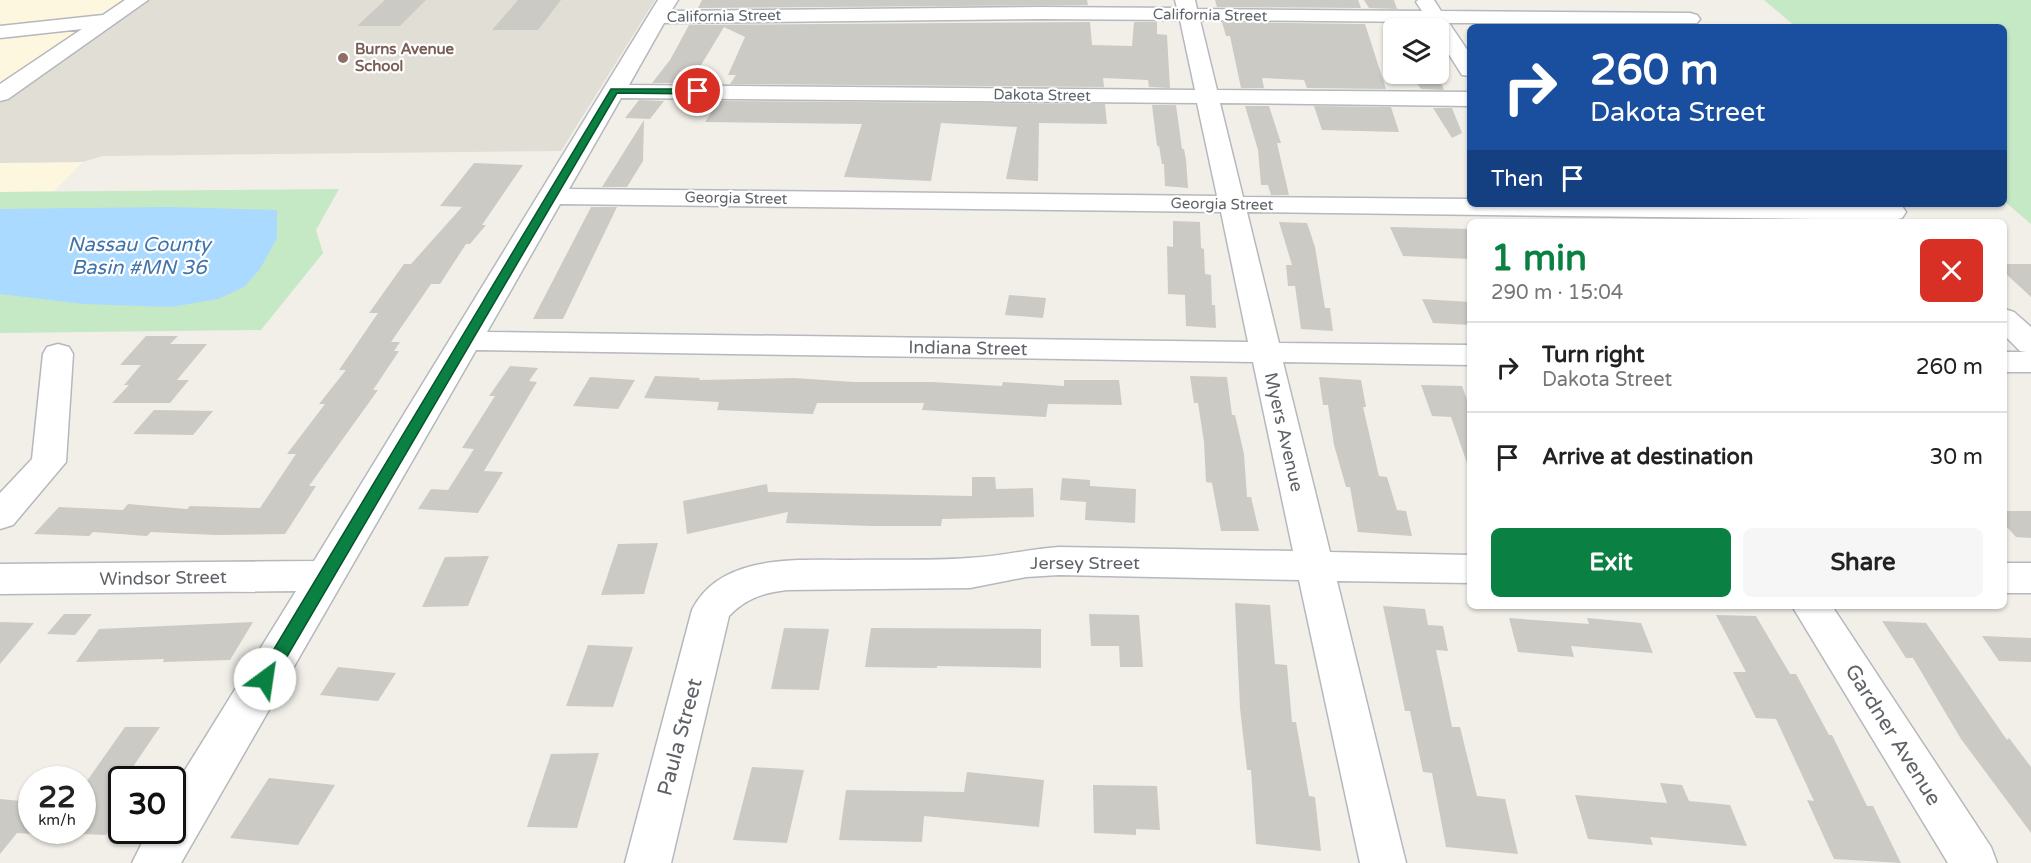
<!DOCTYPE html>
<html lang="en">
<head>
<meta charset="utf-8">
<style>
  body { margin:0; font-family:"Varela Round",sans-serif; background:#f6f6f6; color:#222; height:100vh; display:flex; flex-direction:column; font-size:22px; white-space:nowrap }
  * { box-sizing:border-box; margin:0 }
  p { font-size:20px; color:#767676 }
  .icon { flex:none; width:33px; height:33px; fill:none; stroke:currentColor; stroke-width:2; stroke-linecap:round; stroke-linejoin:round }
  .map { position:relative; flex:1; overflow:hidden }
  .panel { position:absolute; left:1467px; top:219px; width:540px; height:390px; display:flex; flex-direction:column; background:#fff; border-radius:9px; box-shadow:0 2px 4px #0004 }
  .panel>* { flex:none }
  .hud { position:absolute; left:1467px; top:24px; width:540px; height:183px; border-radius:9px; box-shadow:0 2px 4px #0004; background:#1a4fa0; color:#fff; overflow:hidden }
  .controls { position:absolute; left:1383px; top:18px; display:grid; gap:12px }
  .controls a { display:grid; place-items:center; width:66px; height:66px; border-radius:9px; background:#fff; box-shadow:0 2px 4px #0004; font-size:30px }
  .speed { position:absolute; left:18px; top:766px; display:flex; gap:12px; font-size:30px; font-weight:700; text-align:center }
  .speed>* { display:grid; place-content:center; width:78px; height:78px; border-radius:50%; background:#fff; box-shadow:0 2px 4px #0004; line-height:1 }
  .speed small { font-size:15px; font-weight:400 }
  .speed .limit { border:3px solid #111; border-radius:9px; background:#fff; color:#111 }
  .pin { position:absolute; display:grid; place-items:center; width:51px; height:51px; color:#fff; margin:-26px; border:3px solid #fff; border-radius:50%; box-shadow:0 2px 6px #0007 }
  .me { position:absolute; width:66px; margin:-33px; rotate:31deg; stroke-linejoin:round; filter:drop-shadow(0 0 4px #0008) }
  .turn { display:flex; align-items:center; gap:21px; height:126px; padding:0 24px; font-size:27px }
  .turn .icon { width:78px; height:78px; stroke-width:2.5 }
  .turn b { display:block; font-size:42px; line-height:51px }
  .then { display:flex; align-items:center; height:57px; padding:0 24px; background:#0003; gap:12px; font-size:22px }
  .round { display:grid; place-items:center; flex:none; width:63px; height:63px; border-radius:9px; background:#f6f6f6 }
  .overview { display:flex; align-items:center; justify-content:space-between; height:102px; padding:0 24px }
  h1 { font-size:36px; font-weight:700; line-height:45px; color:#0b8043 }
  .action { display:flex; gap:12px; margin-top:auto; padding:12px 24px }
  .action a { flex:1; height:69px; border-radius:9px; background:#0b8043; color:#fff; font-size:24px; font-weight:700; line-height:69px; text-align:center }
  .action a+a { background:#f6f6f6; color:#222 }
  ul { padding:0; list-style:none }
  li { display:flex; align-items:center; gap:18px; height:90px; padding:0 24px; border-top:2px solid #e0e0e0 }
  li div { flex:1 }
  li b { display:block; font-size:22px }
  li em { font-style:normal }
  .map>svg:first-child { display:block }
</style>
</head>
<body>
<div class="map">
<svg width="2031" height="863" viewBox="0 0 2031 863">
  <rect width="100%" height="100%" fill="#f1efe8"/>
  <path fill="#fef7e0" d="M0 0H150L0 103Z
    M83 162 54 191 0 192V163Z"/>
  <path fill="#e1ded6" d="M150 0H655L561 151 103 156 83 162 0 163V103Z"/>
  <path fill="#c5e8c5" d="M1764 0H2031V224L2004 201V27H1796Z
    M339 189 316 230 323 253 261 330 0 333V192Z"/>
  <path fill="#aadaff" d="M170 207 277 210V238L260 269 244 287 218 299 171 307 84 304 0 294V209Z"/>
  <path fill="#cccac5" d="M385 0H426L400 26H357Z
    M518 0H561L538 30H492Z
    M702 0H1087L1088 5 698 8Z
    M1215 0H1358L1361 8 1217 7Z
    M1364 0H1394L1397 9 1369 8Z
    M1090 22 1092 45 1132 46 1134 22H1157V34L1167 35 1170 88 1149 87 1148 80 1103 78 1104 87 730 84 736 75H728L745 37 724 27 695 75 683 74 676 83H652L670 60 689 25Z
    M1222 22 1365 24 1386 89 1307 88 1304 80 1262 78 1264 88H1241L1230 36H1226Z
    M1411 74 1438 75 1444 90 1421 89Z
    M639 100 664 101 650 119 625 118Z
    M719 101 1105 104 1107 124 1039 123 1038 181 1006 179 1017 127 941 123 931 181 844 177 862 124 705 122Z
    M1152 105H1176L1182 149H1184L1186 160 1188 188 1165 186 1164 164H1162L1159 146H1157Z
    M1245 106H1269L1281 143H1277L1289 195H1271L1268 185H1261L1258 150Z
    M1314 106 1391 107 1399 132 1322 130Z
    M1433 108H1452L1462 133 1452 138Z
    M644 120 643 161 627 187H602Z
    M474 163 523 165 482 225H486L470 244H466L440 284H431L391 342H400L394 351H399L373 390H378L309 486H316L285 534 216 535 151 532 147 536 93 532 89 536 34 534 59 507 123 510 128 504 187 509 190 506 260 508 296 454H287L325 404H319L346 370H339L378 313H369L404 264H411L462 207 440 206Z
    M591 207H617L563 319H533Z
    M1173 221 1200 222 1201 248 1204 249 1205 274 1211 275 1212 305H1215L1216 328 1186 326 1185 295 1168 294 1167 246 1173 247Z
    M1279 222 1307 223 1315 247 1325 308H1330L1333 331 1301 329 1295 286H1288L1286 265H1292Z
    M1390 227 1470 229V259L1403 256Z
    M2004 264H2031V297L2004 272Z
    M1009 295 1046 298 1043 318 1005 315Z
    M1422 299 1470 302V325L1433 323Z
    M146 336H178L170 344H207L177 380H189L170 403H112L129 385H124L141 365H120Z
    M510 366 538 368 529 381 537 382 484 471 503 472 478 513 418 509 431 489 448 490 474 449 462 448 495 396H489Z
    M655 376 700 378 699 380 794 378 854 382H932L1002 386 1003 382 1064 386V380H1119L1122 405 1048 404 1046 417 922 410 924 403H817L813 414 717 410 719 402 644 398Z
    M1190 376 1227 377 1232 415H1235L1244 454 1247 497H1251L1259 531H1221L1212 483 1206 482 1204 442 1198 403H1194Z
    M590 377 635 380 618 409 573 406Z
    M1319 377 1361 380 1366 407H1363L1379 476 1387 477 1397 510 1406 511 1412 536 1358 532 1350 487H1346L1334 445 1328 405H1323Z
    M1421 385 1462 386 1470 408V462L1467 463 1451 417 1432 416Z
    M154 410 213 411 193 435 133 434Z
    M972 477H995L996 489 1033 488 1034 517 942 519 941 526H872L786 523 788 512 687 534 683 501 767 484 768 492 972 496Z
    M1062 478 1090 480V486L1136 489 1135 523 1085 520 1086 502 1060 500Z
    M2004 511H2031V538L2016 537 2004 524Z
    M658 543 644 594 601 595 618 544Z
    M489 556 468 606 422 607 445 557Z
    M1235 603 1270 605 1275 664 1287 665 1292 722H1296L1309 796 1315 797 1321 851 1256 844 1251 770H1247L1240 708Z
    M1383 606 1425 609 1428 625 1443 626 1448 651 1436 650 1452 727H1460L1477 796 1505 799 1518 854 1446 847 1432 773 1423 772 1410 711H1405Z
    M64 614H92L75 635 47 634Z
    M1089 614 1139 615 1143 667H1120L1119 646H1091Z
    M1716 615 1756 616 1790 674H1796L1829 735H1832L1867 806H1873L1901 863 1834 859 1807 800 1814 801 1776 719 1756 718 1733 672H1746Z
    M1509 618 1589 624 1587 618 1641 623 1653 653 1571 646 1574 657 1518 652Z
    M1882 621 1926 623 2007 740 2009 738 2031 767V833L1961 739 1913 658H1906Z
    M0 622 34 623 0 664Z
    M253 622 230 660 163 662 164 659 76 662 99 629Z
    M784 628 829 629 819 690 771 689Z
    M871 628 1041 629V668L937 666V668L865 667Z
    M1982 636 2031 638V662L1999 661Z
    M588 645 633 647 613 707 566 706Z
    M338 667 396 673 378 701 320 695Z
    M125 727H160L124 780H122V811L106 835 82 834V788Z
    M599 753 577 828 527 827 551 754Z
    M752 767 804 770 787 843 733 840Z
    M967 772 1044 780 1039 827 924 816 922 842 839 840 846 790 964 792Z
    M269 778 335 785 298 845 230 838Z
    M1660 783 1682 785 1689 801 1730 805 1747 846 1650 837 1653 845 1588 839 1575 795 1667 803Z
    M1093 785 1157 786 1160 830 1136 829V835L1094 833Z
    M0 799 32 802V834L17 833 0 854Z"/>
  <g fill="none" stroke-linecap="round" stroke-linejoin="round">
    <g stroke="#b5b8bc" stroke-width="3">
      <path id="minor" d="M125 0H148L8 99 0 101V84L82 29 0 38V26L103 15Z
        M658 0H678L671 11 1041 7 1177 8 1175 0H1195L1197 9 1422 11 1416 2 1418 0H1434L1441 11 1690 13 1697 15 1700 19 1697 23H1449L1470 54V76L1462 75 1438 37V28H1433L1429 22 1200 20 1217 90 1470 92V106L1220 103 1243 197 1470 199V204H1893L1902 206 1906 212 1902 218 1893 220 1247 212 1279 343 1470 345V365L1283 362 1330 552 1470 555V583L1337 581 1406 863H1360L1299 580 1059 575 1026 577 970 588 787 590C763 593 746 598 729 616L671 863H625L692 610C720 554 796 560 849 560 888 559 929 561 968 558 998 557 1028 549 1059 547L1293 551 1253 362 476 350 181 863H132L148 831H172V791L296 591 0 594V564L314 561ZM1041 19 1180 20 1195 90 629 85 664 23ZM621 98 1197 103 1217 196 569 189ZM560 204 1221 212 1248 342 487 332Z
        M2004 309 2014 312 2031 327V372H2004V352H2026L2020 351 2004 335Z
        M58 344 69 347 73 354 66 462 13 525 0 529V493L32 459 43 354 47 347Z
        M2004 563H2031V593H2004Z
        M1792 606H1832L1991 847 1997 863H1948Z"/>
    </g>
    <use href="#minor" fill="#fff" fill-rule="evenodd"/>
  </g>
  <path fill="#0b8043" stroke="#07532c" stroke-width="1.5" d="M611 89H698L702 91 698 94 617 93 271 684 265 686 259 684 256 679 259 674Z"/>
  <circle fill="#8d6e63" stroke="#fff" stroke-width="2" cx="343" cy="58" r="6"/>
  <g text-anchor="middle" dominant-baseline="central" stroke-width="4.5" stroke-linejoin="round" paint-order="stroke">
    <g font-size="15" fill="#5f6368" stroke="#fff">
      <text transform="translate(1210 15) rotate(1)">California Street</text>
      <text transform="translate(724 16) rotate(-1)">California Street</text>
      <text transform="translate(1042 95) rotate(1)">Dakota Street</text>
      <text transform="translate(736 198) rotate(1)">Georgia Street</text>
      <text transform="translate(1222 204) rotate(1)">Georgia Street</text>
    </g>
    <g font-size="15" font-weight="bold" fill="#785e54" stroke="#fff" text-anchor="start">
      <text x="355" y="49">Burns Avenue<tspan x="355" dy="17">School</tspan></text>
    </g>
    <g font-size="18" fill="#5f6368" stroke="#fff">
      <text transform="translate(968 348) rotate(1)">Indiana Street</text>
      <text transform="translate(1284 432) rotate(77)">Myers Avenue</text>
      <text x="1085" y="563">Jersey Street</text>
      <text transform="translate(163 578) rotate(-1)">Windsor Street</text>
    </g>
    <g font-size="20" font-style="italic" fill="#4174aa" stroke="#fff">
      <text x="139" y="245">Nassau County<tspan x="139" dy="23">Basin #MN 36</tspan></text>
    </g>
    <g font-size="21" fill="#5f6368" stroke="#fff">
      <text transform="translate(1893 735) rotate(58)">Gardner Avenue</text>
      <text transform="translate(680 737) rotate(-75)">Paula Street</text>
    </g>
  </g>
</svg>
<div class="controls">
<a><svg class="icon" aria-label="layers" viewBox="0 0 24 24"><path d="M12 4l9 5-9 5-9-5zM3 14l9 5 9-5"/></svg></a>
</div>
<div class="speed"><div>22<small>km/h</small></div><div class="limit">30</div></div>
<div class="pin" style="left:698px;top:91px;background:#d93025"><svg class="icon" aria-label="arrive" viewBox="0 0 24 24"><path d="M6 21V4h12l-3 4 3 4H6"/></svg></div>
<svg class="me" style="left:265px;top:679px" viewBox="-20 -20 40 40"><circle r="19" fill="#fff"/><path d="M0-13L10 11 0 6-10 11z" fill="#0b8043"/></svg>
<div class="hud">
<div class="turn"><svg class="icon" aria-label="right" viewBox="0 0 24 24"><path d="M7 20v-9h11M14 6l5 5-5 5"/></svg><div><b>260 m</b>Dakota Street</div></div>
<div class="then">Then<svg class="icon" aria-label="arrive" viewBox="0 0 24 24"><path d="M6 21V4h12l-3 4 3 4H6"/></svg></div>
</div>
<section class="panel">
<div class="overview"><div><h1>1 min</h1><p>290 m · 15:04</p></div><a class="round" style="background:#d93025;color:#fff"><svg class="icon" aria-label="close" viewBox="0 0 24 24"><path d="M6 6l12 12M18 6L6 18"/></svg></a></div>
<ul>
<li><svg class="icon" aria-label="right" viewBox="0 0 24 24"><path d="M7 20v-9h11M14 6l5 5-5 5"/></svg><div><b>Turn right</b><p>Dakota Street</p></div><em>260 m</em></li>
<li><svg class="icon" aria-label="arrive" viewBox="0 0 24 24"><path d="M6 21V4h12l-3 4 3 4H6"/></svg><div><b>Arrive at destination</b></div><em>30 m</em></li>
</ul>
<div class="action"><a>Exit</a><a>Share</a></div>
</section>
</div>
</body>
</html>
